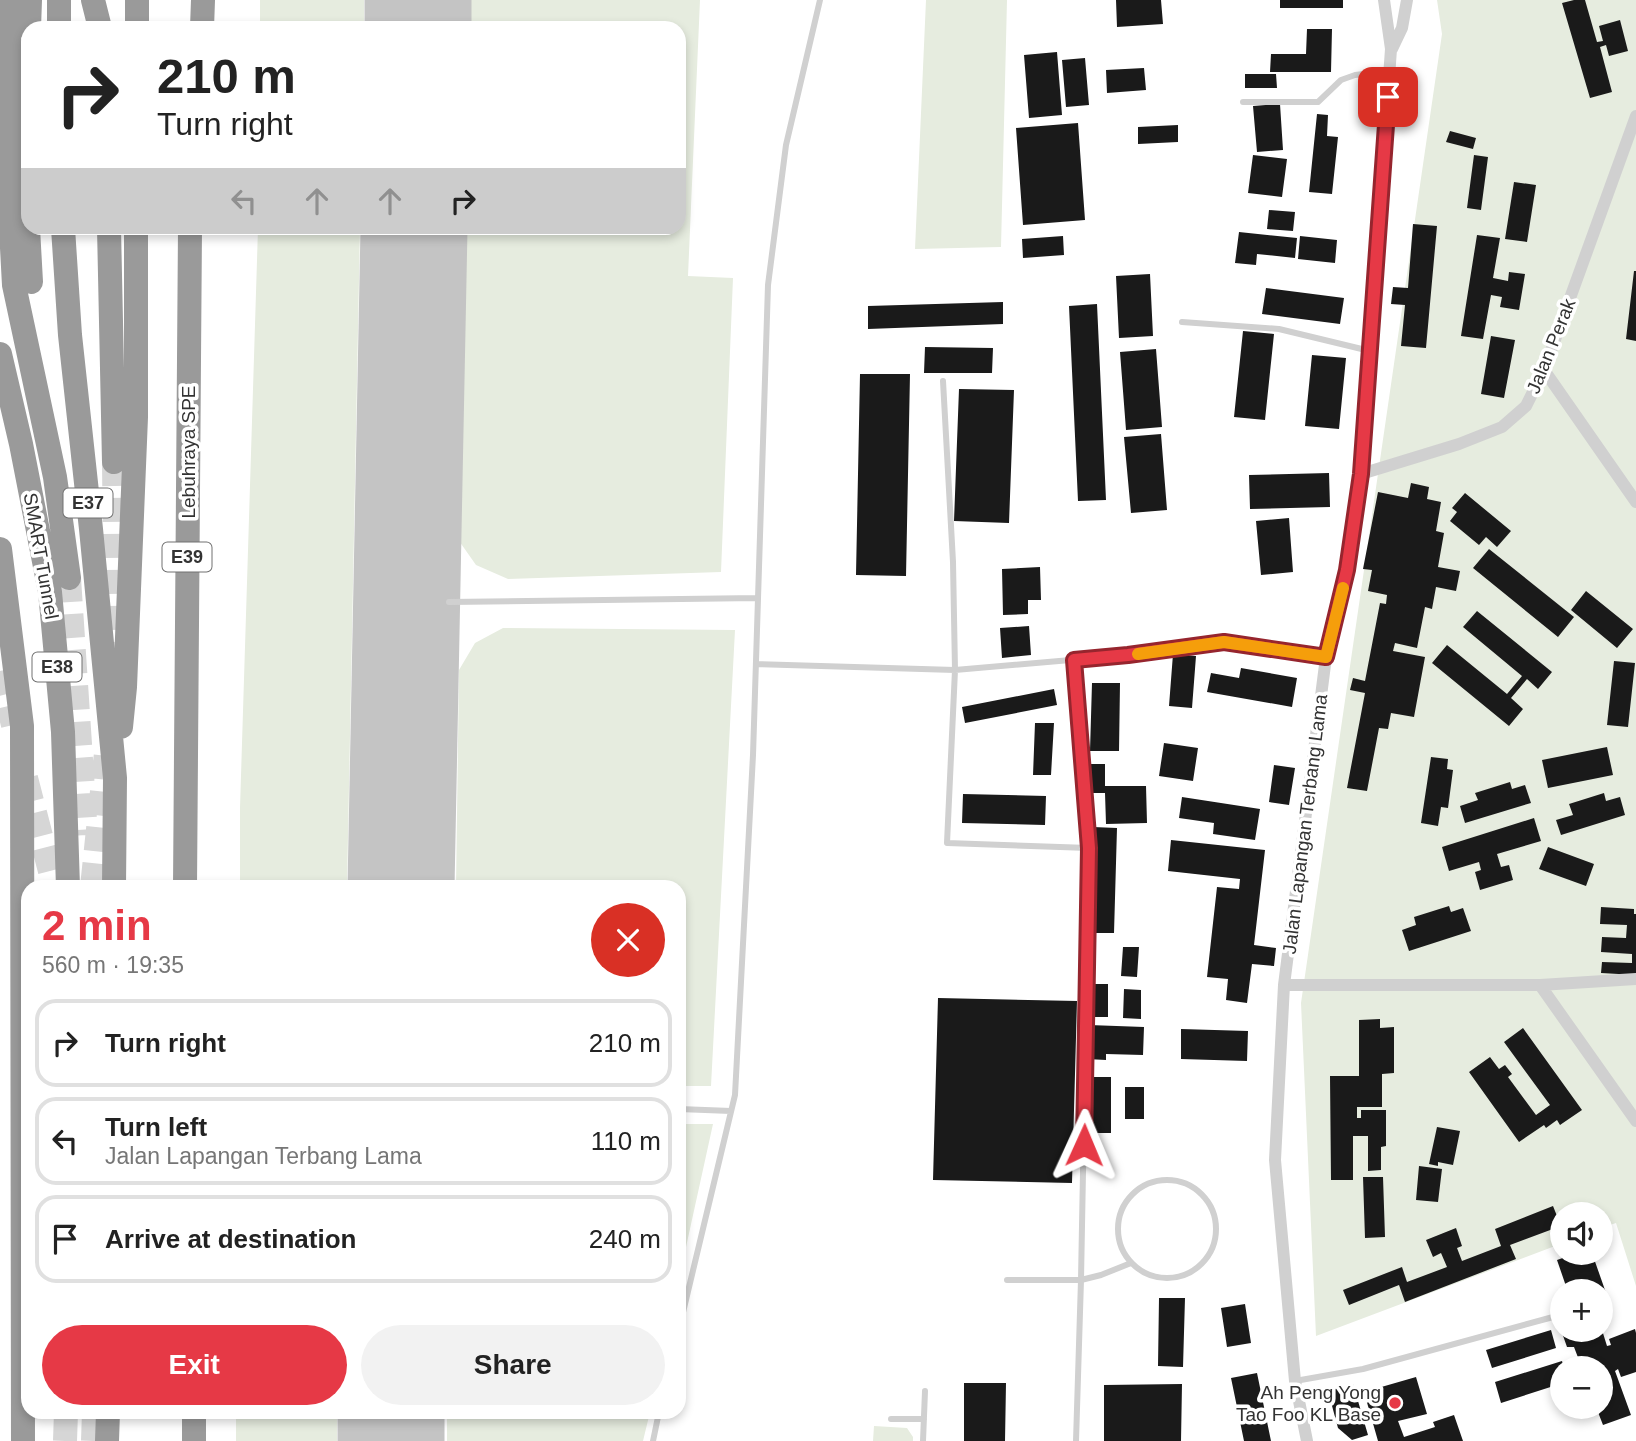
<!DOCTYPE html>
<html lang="en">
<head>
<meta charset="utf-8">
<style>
  body { margin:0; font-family:Helvetica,sans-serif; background:#f2f2f2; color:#222; height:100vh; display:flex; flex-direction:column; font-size:26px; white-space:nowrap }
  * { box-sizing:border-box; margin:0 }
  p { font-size:23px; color:#767676 }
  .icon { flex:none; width:38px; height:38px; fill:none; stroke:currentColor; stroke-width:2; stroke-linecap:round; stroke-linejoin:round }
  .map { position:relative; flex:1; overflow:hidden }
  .side { position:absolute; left:21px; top:880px; width:665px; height:539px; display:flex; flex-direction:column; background:#fff; border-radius:21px; box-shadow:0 4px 10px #0003 }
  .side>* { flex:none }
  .guide { position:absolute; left:21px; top:21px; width:665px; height:214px; border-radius:21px; box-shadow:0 4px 10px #0003; background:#fff; color:#222; overflow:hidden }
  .tools { position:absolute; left:1550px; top:1202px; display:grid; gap:14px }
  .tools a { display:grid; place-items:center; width:63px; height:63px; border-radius:50%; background:#fff; box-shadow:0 4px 10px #0003; font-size:35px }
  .pin { position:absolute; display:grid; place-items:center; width:60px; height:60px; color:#fff; margin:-30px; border-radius:14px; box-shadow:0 4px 10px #0006 }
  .me { position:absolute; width:77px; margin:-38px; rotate:1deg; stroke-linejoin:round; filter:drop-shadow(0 0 5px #0008) }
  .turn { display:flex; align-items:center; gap:24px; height:147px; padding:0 21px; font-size:32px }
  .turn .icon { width:91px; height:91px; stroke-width:2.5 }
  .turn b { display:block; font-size:49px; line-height:60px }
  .lanes { display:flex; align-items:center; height:66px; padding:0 21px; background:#0003; justify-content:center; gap:35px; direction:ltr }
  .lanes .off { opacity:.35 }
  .round { display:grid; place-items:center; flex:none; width:74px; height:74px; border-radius:37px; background:#f2f2f2 }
  .headline { display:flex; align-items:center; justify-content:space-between; height:119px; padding:0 21px }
  h1 { font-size:42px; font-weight:700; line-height:52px; color:#e63946 }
  .cta { display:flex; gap:14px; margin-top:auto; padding:14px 21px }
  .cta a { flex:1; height:80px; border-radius:42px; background:#e63946; color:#fff; font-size:28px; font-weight:700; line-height:80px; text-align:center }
  .cta a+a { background:#f2f2f2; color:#222 }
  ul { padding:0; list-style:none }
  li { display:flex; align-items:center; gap:21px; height:88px; margin:0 14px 10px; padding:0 7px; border:4px solid #e0e0e0; border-radius:21px }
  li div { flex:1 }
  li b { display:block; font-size:26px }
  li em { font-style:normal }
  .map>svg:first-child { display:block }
</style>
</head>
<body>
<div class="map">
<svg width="1636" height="1441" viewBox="0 0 1636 1441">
  <rect width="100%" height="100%" fill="#fff"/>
  <path fill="#e6ecdf" d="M260 0H364V28H260Z
    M467 0H700L688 276 733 278 721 572 508 579 476 565 457 538 463 228H679V28H467Z
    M926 0H1007L1001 247 915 249Z
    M1437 0H1636V1286L1616 1223 1601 1228V1214H1563V1243L1316 1336 1301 1003 1442 34Z
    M258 228H360L347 887H240V808Z
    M503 628 735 630 711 1086H679V887H456L459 670 475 643Z
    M679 1124H713L679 1279Z
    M236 1412H337V1441H236Z
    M447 1412H650L643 1441H447Z
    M874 1426 907 1428 913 1437V1441H873Z"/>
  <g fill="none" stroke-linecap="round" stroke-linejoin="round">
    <path stroke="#c4c4c4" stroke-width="107" d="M418 28V0
      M401 887 414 228
      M391 1441V1412"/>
  </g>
  <path fill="#1a1a1a" d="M1116 0H1161L1163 24 1117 27Z
    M1280 0H1343V8H1280Z
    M1574 0H1585L1597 42 1603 41 1599 26 1620 20 1628 51 1609 56 1606 45 1600 47 1612 92 1590 98 1562 3Z
    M1307 29H1332L1331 72H1270L1271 54H1306Z
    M1057 52 1062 115 1029 118 1024 55Z
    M1085 58 1089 105 1066 107 1062 60Z
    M1144 68 1146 90 1107 93 1106 70Z
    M1245 74H1276L1277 88H1245Z
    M1280 104 1283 150 1257 152 1253 106Z
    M1317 114 1328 115 1327 136 1338 137 1332 194 1309 192Z
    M1078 123 1085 220 1023 225 1016 128Z
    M1178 125V142L1138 144V127Z
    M1450 131 1476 138 1473 149 1446 142Z
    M1253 155 1287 159 1282 197 1248 193Z
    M1474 155 1488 157 1481 210 1467 208Z
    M1514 182 1536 185 1527 242 1505 239Z
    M1269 210 1295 212 1293 231 1267 229Z
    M1413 224 1437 226 1426 348 1401 346 1405 305 1391 304 1393 287 1408 288Z
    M1239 232 1297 238 1295 258 1257 254 1256 265 1235 263Z
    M1477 235 1500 238 1493 278 1508 281 1509 272 1525 274 1519 310 1500 307 1502 297 1491 295 1483 339 1461 336Z
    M1063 236 1064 255 1023 258 1022 239Z
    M1300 236 1337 240 1335 263 1298 259Z
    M1634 271H1636V341L1626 339Z
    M1150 274 1153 336 1119 338 1116 276Z
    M1266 288 1344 298 1340 324 1262 314Z
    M1003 302V324L868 329V306Z
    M1097 304 1106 500 1078 501 1069 306Z
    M1243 331 1274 334 1265 420 1234 417Z
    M1491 336 1515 340 1504 398 1481 394Z
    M925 347 993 348 992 373H924Z
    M1156 349 1162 427 1126 430 1120 352Z
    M1312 355 1346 358 1339 429 1305 426Z
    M860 374H910L906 576 856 575Z
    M959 389 1014 390 1009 523 954 521Z
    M1161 434 1167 510 1131 513 1124 437Z
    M1329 473 1330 507 1250 509 1249 475Z
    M1411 483 1429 487 1427 499 1441 502 1436 531 1444 533 1438 567 1460 571 1456 591 1436 587 1432 609 1425 607 1417 648 1395 643 1393 651 1425 657 1414 717 1391 713 1388 729 1379 728 1367 791 1347 788 1365 693 1350 690 1353 678 1365 681 1380 603 1386 604 1387 595 1368 591 1372 570 1363 569 1378 492 1408 498Z
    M1465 493 1511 531 1497 547 1486 537 1479 545 1450 521 1457 512 1452 508Z
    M1289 518 1293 572 1261 575 1256 521Z
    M1489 549 1574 617 1558 637 1473 568Z
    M1040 567 1041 600H1028V614L1003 615 1002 569Z
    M1586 591 1633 629 1617 648 1571 610Z
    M1477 611 1552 672 1538 689 1527 679 1511 698 1523 709 1509 726 1432 663 1447 645 1507 694 1522 676 1463 627Z
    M1029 626 1031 655 1002 658 1000 628Z
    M1173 654 1196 656 1192 708 1169 706Z
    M1614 661 1635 663 1628 727 1607 725Z
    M1241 668 1297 678 1292 707 1207 692 1211 673 1239 678Z
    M1092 683H1120L1119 751H1090Z
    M1054 689 1057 705 965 723 962 707Z
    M1035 723H1054L1051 775H1033Z
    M1164 743 1198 748 1193 781 1159 776Z
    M1607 747 1613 775 1548 788 1542 760Z
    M1431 757 1448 759 1447 769 1453 770 1448 808 1441 807 1438 826 1421 823Z
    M1090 764H1105V786H1146L1147 823 1106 824 1105 793H1090Z
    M1274 765 1295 768 1289 805 1269 802Z
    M1510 782 1512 789 1525 785 1531 803 1465 823 1460 806 1478 800 1475 793Z
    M1604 793 1606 801 1620 797 1625 815 1561 835 1556 820 1573 815 1569 804Z
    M963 794 1046 796 1045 825 962 823Z
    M1182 797 1260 809 1255 840 1213 834 1214 823 1179 818Z
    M1534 818 1541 841 1497 854 1501 867 1509 865 1513 880 1480 890 1475 872 1481 870 1479 862 1449 871 1442 847Z
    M1093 827 1117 828 1114 933H1090Z
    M1171 840 1265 850 1254 945 1276 948 1274 966 1252 964 1247 1003 1226 1000 1228 979 1207 977 1217 887 1239 889 1240 879 1168 871Z
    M1548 847 1594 864 1586 886 1539 869Z
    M1449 906 1451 912 1463 908 1471 931 1409 951 1402 930 1416 925 1414 917Z
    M1601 907 1634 909V914H1636V975L1601 973 1602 962 1632 963V954L1601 952 1602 937 1626 938 1627 925 1600 924Z
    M1123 947H1139L1137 977 1121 976Z
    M1090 984H1108V1017H1090Z
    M1124 989 1141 990V1019L1123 1018Z
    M938 998 1077 1001 1072 1183 933 1180Z
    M1380 1019V1028L1394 1027V1073L1382 1074V1107H1357V1118H1361V1110H1386V1146L1381 1147V1170L1368 1171V1136H1353V1180H1331L1330 1076H1359V1020Z
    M1089 1025 1144 1027 1143 1055 1106 1054V1060L1087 1059Z
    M1523 1028 1582 1110 1560 1125 1557 1120 1546 1128 1544 1125 1519 1142 1469 1072 1490 1057 1499 1069 1505 1065 1512 1074 1508 1077 1536 1115 1550 1105 1504 1042Z
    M1181 1029 1248 1031 1247 1061 1181 1059Z
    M1085 1077H1111V1133H1085Z
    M1125 1087H1144V1119H1125Z
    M1437 1127 1460 1131 1453 1165 1438 1162V1166L1429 1164Z
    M1419 1166 1442 1169 1438 1202 1416 1200Z
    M1363 1177H1383L1385 1237 1365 1238Z
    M1553 1206 1561 1226 1510 1245 1516 1259 1405 1302 1399 1285 1349 1305 1343 1290 1402 1267 1407 1282 1447 1267 1441 1253 1433 1257 1426 1240 1456 1228 1462 1246 1457 1248 1462 1261 1501 1246 1495 1229Z
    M1577 1253H1592L1612 1310 1601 1314V1292H1568L1557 1260Z
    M1159 1298H1185L1183 1367 1158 1366Z
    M1245 1304 1251 1343 1227 1347 1221 1308Z
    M1563 1307V1330H1602L1607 1346 1611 1345 1609 1339 1635 1329 1636 1333V1372L1621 1377 1618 1369 1615 1371 1631 1415 1603 1425 1596 1407H1601V1368H1582L1574 1347H1567L1554 1310Z
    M1551 1330 1556 1348 1492 1368 1486 1350Z
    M1562 1361 1564 1368H1563V1383L1501 1403 1495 1382Z
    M1257 1373 1271 1441H1244L1231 1378Z
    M1416 1377 1427 1414 1398 1421 1404 1437 1435 1427 1433 1422 1454 1415 1463 1441H1378L1364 1392Z
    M964 1383H1006L1005 1441H964Z
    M1182 1384 1181 1441H1104V1385Z
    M1353 1384 1368 1435 1352 1440 1338 1428 1328 1391Z"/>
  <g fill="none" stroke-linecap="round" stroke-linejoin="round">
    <path stroke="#d6d6d6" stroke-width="24" stroke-dasharray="24 12" stroke-linecap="butt" d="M114 462 116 651
      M69 578 86 835
      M0 671 13 725
      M26 778 51 875
      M92 887 106 753
      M65 1441 66 1412
      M93 1441 94 1412"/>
    <path stroke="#d0d0d0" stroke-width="6" d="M1243 102H1318L1341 80 1355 75 1390 71
      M1182 322 1279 329 1370 351
      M943 381 953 562 955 670 947 843 1089 848
      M449 602 758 598
      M1074 660 1089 848 1081 1280 1076 1441
      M757 664 955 670 1128 655 1224 642 1326 657
      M679 1109 731 1111
      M1118 1229a49 49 0 1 1 98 0a49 49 0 1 1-98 0Z
      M1007 1280H1081L1101 1275 1131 1263
      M679 1329 735 1095 753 755 768 285 786 145 820 0
      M1295 1381 1363 1369 1553 1317
      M891 1419H924
      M653 1441 659 1412
      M923 1441 925 1391"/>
    <path stroke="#d0d0d0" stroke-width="12" d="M1392 49 1402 28 1407 0
      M1544 370 1636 502
      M1361 474 1459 444 1502 427 1526 406 1544 370 1636 116
      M1284 985H1540L1636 979
      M1540 985 1636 1121
      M1307 1441 1295 1381 1275 1160 1284 985 1326 657 1347 570 1361 474 1391 49 1384 0"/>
    <path stroke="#9a9a9a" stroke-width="24" d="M9 0 10 211 14 285 55 477 69 578
      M59 0V28
      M93 0 100 28
      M137 0V28
      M29 28 30 0
      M202 28 203 0
      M28 113V218
      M28 228 31 282
      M63 228 70 335 91 529 115 778 114 887
      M109 228 114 462
      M0 354 21 444 50 592 63 732 68 887
      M0 549 22 726 23 1441
      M121 727 125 687 136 417V228
      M185 887 190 228
      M194 1412V1441
      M107 1441 108 1412"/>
  </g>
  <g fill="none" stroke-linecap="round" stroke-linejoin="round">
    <g stroke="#96252e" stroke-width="18">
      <path id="route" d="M1084 1145 1089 848 1074 660 1128 655 1224 642 1326 657 1347 570 1361 474 1388 97"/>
    </g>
    <use href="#route" stroke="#e63946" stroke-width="12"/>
    <path stroke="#f59e0b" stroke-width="12" d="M1138 654 1224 642 1326 657 1343 588"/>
  </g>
  <circle fill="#e63946" stroke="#fff" stroke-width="2.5" cx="1395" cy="1403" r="7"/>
  <g text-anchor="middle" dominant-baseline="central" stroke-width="7" stroke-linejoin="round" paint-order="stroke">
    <g fill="#fff" stroke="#707070" stroke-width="2">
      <rect x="63.5" y="488.5" width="49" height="29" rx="5"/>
      <rect x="162.5" y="542.5" width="49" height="29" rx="5"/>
      <rect x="32.5" y="652.5" width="49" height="29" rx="5"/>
    </g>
    <g font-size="18" font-weight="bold" fill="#333">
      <text x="88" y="503">E37</text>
      <text x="187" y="557">E39</text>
      <text x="57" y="667">E38</text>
    </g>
    <g font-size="19" fill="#333" stroke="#fff">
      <text transform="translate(1551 346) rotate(-68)">Jalan Perak</text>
      <text transform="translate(188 452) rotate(-90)">Lebuhraya SPE</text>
      <text transform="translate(41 556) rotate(80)">SMART Tunnel</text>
      <text transform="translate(1305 824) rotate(-83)">Jalan Lapangan Terbang Lama</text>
    </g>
    <g font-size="19" fill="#333" stroke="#fff" text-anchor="end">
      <text x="1381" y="1392">Ah Peng Yong<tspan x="1381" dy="22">Tao Foo KL Base</tspan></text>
    </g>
  </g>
</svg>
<div class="tools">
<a><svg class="icon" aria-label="sound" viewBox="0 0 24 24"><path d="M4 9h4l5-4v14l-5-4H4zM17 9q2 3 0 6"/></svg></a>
<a>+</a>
<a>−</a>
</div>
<div class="pin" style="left:1388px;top:97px;background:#d93025"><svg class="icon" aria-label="arrive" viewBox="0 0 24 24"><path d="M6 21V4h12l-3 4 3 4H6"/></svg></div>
<svg class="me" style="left:1084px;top:1145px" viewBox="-20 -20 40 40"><path d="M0-17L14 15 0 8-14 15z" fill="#e63946" stroke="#fff" stroke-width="4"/></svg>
<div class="guide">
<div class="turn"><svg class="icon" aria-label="right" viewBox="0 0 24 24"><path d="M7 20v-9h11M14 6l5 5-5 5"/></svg><div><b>210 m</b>Turn right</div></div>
<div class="lanes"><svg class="icon off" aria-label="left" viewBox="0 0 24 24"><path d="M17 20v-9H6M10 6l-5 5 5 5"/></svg><svg class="icon off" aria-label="ahead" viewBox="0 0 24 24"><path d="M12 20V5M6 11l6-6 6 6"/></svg><svg class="icon off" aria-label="ahead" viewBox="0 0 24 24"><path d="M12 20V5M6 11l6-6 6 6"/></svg><svg class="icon" aria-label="right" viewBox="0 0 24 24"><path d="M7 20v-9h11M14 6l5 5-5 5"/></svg></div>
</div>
<section class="side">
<div class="headline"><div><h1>2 min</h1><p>560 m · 19:35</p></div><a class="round" style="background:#d93025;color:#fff"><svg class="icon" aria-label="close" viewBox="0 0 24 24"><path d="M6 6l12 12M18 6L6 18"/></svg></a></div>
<ul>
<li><svg class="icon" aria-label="right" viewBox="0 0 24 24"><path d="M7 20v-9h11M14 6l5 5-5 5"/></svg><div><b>Turn right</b></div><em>210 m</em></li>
<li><svg class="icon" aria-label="left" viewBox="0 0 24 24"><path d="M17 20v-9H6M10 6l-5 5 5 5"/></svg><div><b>Turn left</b><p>Jalan Lapangan Terbang Lama</p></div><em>110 m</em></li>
<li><svg class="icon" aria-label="arrive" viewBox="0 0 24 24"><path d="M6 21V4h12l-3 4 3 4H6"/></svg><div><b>Arrive at destination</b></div><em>240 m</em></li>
</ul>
<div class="cta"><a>Exit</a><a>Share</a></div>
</section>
</div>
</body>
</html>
